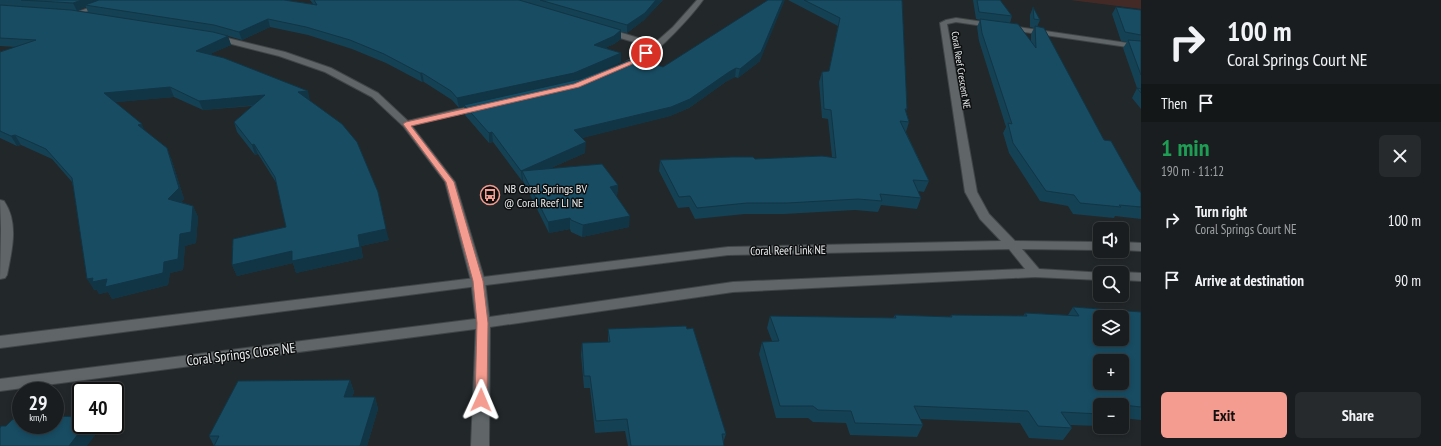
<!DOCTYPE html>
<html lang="en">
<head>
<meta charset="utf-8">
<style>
  body { margin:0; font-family:"PT Sans Narrow",sans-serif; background:#272a2c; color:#f1f3f6; height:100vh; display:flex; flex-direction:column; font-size:15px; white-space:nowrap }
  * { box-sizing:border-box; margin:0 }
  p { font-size:13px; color:#9fa2a4 }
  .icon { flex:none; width:22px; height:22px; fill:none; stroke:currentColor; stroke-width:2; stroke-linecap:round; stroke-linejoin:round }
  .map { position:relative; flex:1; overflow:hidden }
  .panel { display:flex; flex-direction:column; background:#1a1d1f; width:300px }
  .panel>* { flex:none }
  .top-card { background:#1a1d1f; color:#f1f3f6; overflow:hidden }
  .controls { position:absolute; left:1093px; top:222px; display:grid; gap:8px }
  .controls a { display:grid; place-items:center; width:36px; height:36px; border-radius:6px; background:#1a1d1f; box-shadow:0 2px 6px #0003,0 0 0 1px #383b3d; font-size:20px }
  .speed { position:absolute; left:12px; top:382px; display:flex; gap:8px; font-size:20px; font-weight:700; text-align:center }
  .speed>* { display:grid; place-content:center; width:52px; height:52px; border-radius:50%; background:#1a1d1f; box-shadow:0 2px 6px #0003,0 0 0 1px #383b3d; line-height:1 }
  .speed small { font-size:10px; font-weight:400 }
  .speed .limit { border:2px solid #111; border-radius:6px; background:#fff; color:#111 }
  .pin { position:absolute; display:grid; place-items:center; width:34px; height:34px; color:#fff; margin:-17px; border:2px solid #fff; border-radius:50%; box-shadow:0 1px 4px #0007 }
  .me { position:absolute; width:44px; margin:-22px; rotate:1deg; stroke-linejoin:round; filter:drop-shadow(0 0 3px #0008) }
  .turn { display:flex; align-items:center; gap:14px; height:84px; padding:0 20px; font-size:18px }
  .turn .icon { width:52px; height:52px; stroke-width:2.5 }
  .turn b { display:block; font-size:28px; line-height:34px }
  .then { display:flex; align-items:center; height:38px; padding:0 20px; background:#0003; gap:8px; font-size:15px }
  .round { display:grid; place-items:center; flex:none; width:42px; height:42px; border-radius:6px; background:#272a2c }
  .headline { display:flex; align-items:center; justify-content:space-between; height:68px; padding:0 20px }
  h1 { font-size:24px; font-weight:700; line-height:30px; color:#1e9e55 }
  .button { display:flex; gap:8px; margin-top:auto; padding:8px 20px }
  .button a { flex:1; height:46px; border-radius:6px; background:#f59c90; color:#111; font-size:16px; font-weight:700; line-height:46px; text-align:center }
  .button a+a { background:#272a2c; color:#f1f3f6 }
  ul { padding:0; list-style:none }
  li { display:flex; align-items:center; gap:12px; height:60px; padding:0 20px }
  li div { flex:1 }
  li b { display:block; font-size:15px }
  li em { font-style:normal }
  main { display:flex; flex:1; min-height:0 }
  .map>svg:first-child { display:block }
</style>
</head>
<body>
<main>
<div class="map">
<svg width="1141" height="446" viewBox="0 0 1141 446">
  <rect width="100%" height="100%" fill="#222729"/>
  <path fill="#442a26" d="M1070 0H1141V9L1134 8Z"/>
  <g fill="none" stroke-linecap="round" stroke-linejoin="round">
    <g stroke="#404547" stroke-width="2">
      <path id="minor" d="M110 0H119L77 15 72 14Z
        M697 0H703C692 16 642 72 622 68V64L651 47 603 33V29H609L655 43 673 27Z
        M956 18 1141 45V49L956 22 947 24 977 192 989 214 1015 241 1100 242V250L1022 249 1039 269 1105 273H1100V280L1035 277 733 292 483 328 0 391V379L483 318 733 282 1025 269 1009 249 728 255 478 286 0 348V336L728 247 1001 241 980 219 965 192 940 23 946 20Z
        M479 104 482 105 484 107 482 109 406 127 401 124 403 122Z
        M0 200 4 201C19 223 12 250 7 275L5 278 0 279 1 229Z
        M1122 242 1141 243V251L1122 250Z
        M1122 272 1141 273V281L1122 280V273H1117Z"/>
    </g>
    <g stroke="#404547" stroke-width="2">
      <path id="tertiary" d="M212 35H215L285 52 331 68 378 93 409 122 455 182 485 281 490 323 489 446H471L476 323 471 281 445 182 403 126 372 97 325 72 279 56 212 39Z"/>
    </g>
    <use href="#minor" fill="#606568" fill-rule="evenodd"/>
    <use href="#tertiary" fill="#606568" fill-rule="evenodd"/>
  </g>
  <path fill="#154154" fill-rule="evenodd" d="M0 0H284L313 4 310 0H663L644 20 627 33 621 32V39L614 44 605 48 621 53V62L577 80 663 67 760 61 738 78 735 77 727 81 689 108 670 116 582 138 585 153 551 168 618 185 617 196H616L629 227 582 237 571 232 570 229 549 233 523 181H522L493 142 489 143 465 115 464 107 459 108 452 100 424 82H422L386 63 352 49 308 35 270 27 242 40 228 36 231 45 210 54 310 100H309L389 240 361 246 363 258 296 273 293 263 237 276 232 265 286 227 277 184 258 154 255 155 237 132 234 122 252 106 203 110 174 97 115 102 144 130 171 158 184 199 181 202 193 206 198 217 196 243 185 246 183 270 170 273 168 285 112 299 108 292 99 294 97 290H94L72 182 52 159 21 145 17 146 0 138V52L16 47 0 46ZM86 7 88 12 77 11Z
    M788 0H902L907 109 906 111 909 122 906 132 929 181 924 192 918 191 921 198 917 209 881 205 878 212 855 210 784 214H745L695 219 689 207 678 208 659 171 660 160 755 159 832 157 828 119 822 118 819 82 822 72 829 71 838 26Z
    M973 0H1000L1012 16 1010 23 1031 41V34L1034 28 1030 27V15L1033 7 1040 20 1037 27 1104 140 1138 189 1141 193V219L1115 216 1114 218 1073 214 1068 206 1040 201 1009 153 1003 133 1006 127 979 41 977 27 980 20 976 19Z
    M1116 7 1141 10V109L1132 98 1137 88 1123 48 1127 42 1121 41 1112 14Z
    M1073 307 1141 312V420L1122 418V405H1100V426L1070 425 1072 428 1063 440 1029 438 1020 423 920 419 923 425 917 437 850 435 846 423 813 422 808 418H776L759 354 762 342 772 341 767 328 770 316 893 318 895 315 950 317 951 315 1023 316 1025 313 1068 315Z
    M608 329 726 434 723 443 724 446H628L625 431 595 433 590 388H584L581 355 582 343 608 342Z
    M350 380 354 392 352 397H375L378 409 367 446H214L209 436Z"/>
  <path fill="#113545" d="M82 0H106L85 5 86 7 77 11 73 3Z
    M656 0H663L644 20 627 33V25Z
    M783 0H785L760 61 738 78 740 69Z
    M268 19 270 27 242 40 239 32Z
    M621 30V39L614 44 594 53V45Z
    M228 36 231 45 199 59 196 51Z
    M621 53V62L574 82 464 105V107L459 108 457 98Z
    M736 68 735 77 727 81 689 108 670 116 574 140V130L729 72Z
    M420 73H422L424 82H422Z
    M170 87 174 97 109 103 104 93Z
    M308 91 310 100 300 101 298 92Z
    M265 95 268 104 203 110 199 101Z
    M142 124 146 134 138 125Z
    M492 132 493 142 489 143V133Z
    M15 135 21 145 17 146 11 136Z
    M586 142 585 153 526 179 522 171 523 181H522L521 171Z
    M254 144 258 154 255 155 252 145Z
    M167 148 171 158 184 199 173 209 168 199Z
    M618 185 617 196 609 197 610 187Z
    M193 206 198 217 196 243 185 246 183 270 170 273 168 285 112 299 108 292 99 294 97 290H94L87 279 164 262 180 234Z
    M630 216 629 227 582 237 583 225Z
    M570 218V229L549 233 548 222Z
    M386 229 389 240 361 246 363 258 296 273 293 263 237 276 232 265 358 235Z
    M350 380 354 392 348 409 344 397Z
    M375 397 378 409 367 446H360Z
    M85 425H96L100 429 87 446H69Z"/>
  <path fill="#184c62" stroke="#113545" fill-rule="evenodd" d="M21 0H82L73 3Z
    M99 0H284L317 5 314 0H519L621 30 614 36 594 45 621 53 574 73 457 98 451 91 422 73H420L384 54 350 40 306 27 268 19 239 32 214 25 85 5Z
    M540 0H656L645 13 627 25Z
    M768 0H783L761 52 740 69 736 68 729 72 690 99 671 107 574 130 586 142 521 171 492 132 489 133 464 105 580 79 635 58 663 67Z
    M804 0H902L907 109H905L909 122 900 121 929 181 913 180 921 198 880 194 882 201 858 199 787 203H747L697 208 690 196 679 197 660 160 732 157H753L755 159 822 156 836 158 831 110 824 109 822 72 829 71 840 18Z
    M977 0H1000L1012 16 979 12Z
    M0 5 71 10 213 32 228 36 196 51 224 58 308 91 298 92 342 124 357 142 378 192 386 229 358 235 360 247 292 261V251L232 265 233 239 286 227 275 177 254 144 252 145 234 122 265 95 199 101 170 87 104 93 142 124 138 125 167 148 179 188 168 199 193 206 191 232 180 234 178 259 164 262 163 273 105 287 107 279 92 282 93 278 87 279 72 178 46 149 15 135 11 136 0 131V52L36 40 0 38Z
    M1033 7 1040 20 1034 19Z
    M1116 7 1141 10V35L1125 32Z
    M980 19 1018 24 1036 48 1035 26 1044 28 1104 140 1111 141 1138 189 1141 193V207L1119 205 1121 207 1080 203 1074 195 1046 191 1013 143 1008 123 1012 124 982 33Z
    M1128 40 1141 41V75Z
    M1137 88 1141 89V93Z
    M602 164 618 185 610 187 630 216 583 225 571 220 570 218 548 222 522 171Z
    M1073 307 1141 312V407L1114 404V405H1100V414L1061 412 1072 428 1038 426 1028 411 914 406 923 425 855 423 851 411 818 410 813 406H780L762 342 779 341 770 316 896 318 895 315 952 317 951 315 1027 316 1025 313 1079 316ZM1100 317H1122V339H1100ZM1100 361H1122V383H1100Z
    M686 326 687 329 693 328 726 434H722L724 446H631L627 419 596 421 590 376H584L582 343 610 342 608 329Z
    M350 380 344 397H375L360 446H214L219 436H209L238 381Z
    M21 415V425H55V416L81 417V425H85L69 446H0V428L1 426H6L12 420Z"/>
  <path fill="#f59c90" stroke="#9f655e" d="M644 52 649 53 637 62 579 87 411 126 454 182 483 281 488 323 487 400 485 404 481 405 476 404 475 400 477 323 473 281 446 182 403 124 406 122 574 84 633 60Z"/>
  <defs>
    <g id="bus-ring" transform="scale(1)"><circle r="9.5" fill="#0d0f10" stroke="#f59c90" stroke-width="1.5"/><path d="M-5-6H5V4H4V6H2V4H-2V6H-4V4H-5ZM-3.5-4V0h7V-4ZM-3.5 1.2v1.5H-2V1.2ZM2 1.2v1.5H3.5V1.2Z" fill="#f59c90"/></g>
  </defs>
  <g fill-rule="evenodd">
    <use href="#bus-ring" x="490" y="195"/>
  </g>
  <g text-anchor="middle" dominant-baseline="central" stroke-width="3" stroke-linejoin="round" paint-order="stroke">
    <g font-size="10" fill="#e9eced" stroke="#0d0f10">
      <text transform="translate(961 70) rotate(81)">Coral Reef Crescent NE</text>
    </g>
    <g font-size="12" fill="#e9eced" stroke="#0d0f10" text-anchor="start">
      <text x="504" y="188">NB Coral Springs BV<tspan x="504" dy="14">@ Coral Reef LI NE</tspan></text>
    </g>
    <g font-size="12" fill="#e9eced" stroke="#0d0f10">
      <text transform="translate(788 250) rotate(-1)">Coral Reef Link NE</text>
    </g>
    <g font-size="14" fill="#e9eced" stroke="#0d0f10">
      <text transform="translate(241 354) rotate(-7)">Coral Springs Close NE</text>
    </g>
  </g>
</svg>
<div class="controls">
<a><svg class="icon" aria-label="sound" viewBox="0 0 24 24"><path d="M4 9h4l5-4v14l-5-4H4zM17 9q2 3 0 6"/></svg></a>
<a><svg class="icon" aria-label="search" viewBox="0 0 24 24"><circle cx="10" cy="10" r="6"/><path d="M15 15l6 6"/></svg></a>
<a><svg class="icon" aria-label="layers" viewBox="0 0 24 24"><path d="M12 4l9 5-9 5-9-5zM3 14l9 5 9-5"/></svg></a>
<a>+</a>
<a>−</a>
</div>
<div class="speed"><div>29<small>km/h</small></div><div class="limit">40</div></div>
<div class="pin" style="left:646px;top:53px;background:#d93025"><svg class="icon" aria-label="arrive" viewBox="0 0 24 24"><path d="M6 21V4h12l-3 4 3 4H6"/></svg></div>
<svg class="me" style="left:481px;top:400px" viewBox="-20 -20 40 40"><path d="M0-17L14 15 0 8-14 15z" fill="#f59c90" stroke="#fff" stroke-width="4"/></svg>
</div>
<section class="panel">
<div class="top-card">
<div class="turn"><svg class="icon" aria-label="right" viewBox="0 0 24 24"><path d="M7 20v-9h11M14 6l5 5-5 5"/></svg><div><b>100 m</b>Coral Springs Court NE</div></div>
<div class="then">Then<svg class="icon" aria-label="arrive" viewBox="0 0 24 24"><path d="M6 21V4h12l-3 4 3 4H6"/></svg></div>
</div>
<div class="headline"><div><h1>1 min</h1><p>190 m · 11:12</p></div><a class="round"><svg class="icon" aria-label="close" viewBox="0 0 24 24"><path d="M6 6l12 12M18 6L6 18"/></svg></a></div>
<ul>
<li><svg class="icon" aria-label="right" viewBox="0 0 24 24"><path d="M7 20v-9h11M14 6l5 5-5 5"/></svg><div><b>Turn right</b><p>Coral Springs Court NE</p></div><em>100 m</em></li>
<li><svg class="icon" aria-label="arrive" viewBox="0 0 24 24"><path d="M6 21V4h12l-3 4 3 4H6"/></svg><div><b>Arrive at destination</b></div><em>90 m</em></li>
</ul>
<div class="button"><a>Exit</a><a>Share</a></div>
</section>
</main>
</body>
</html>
